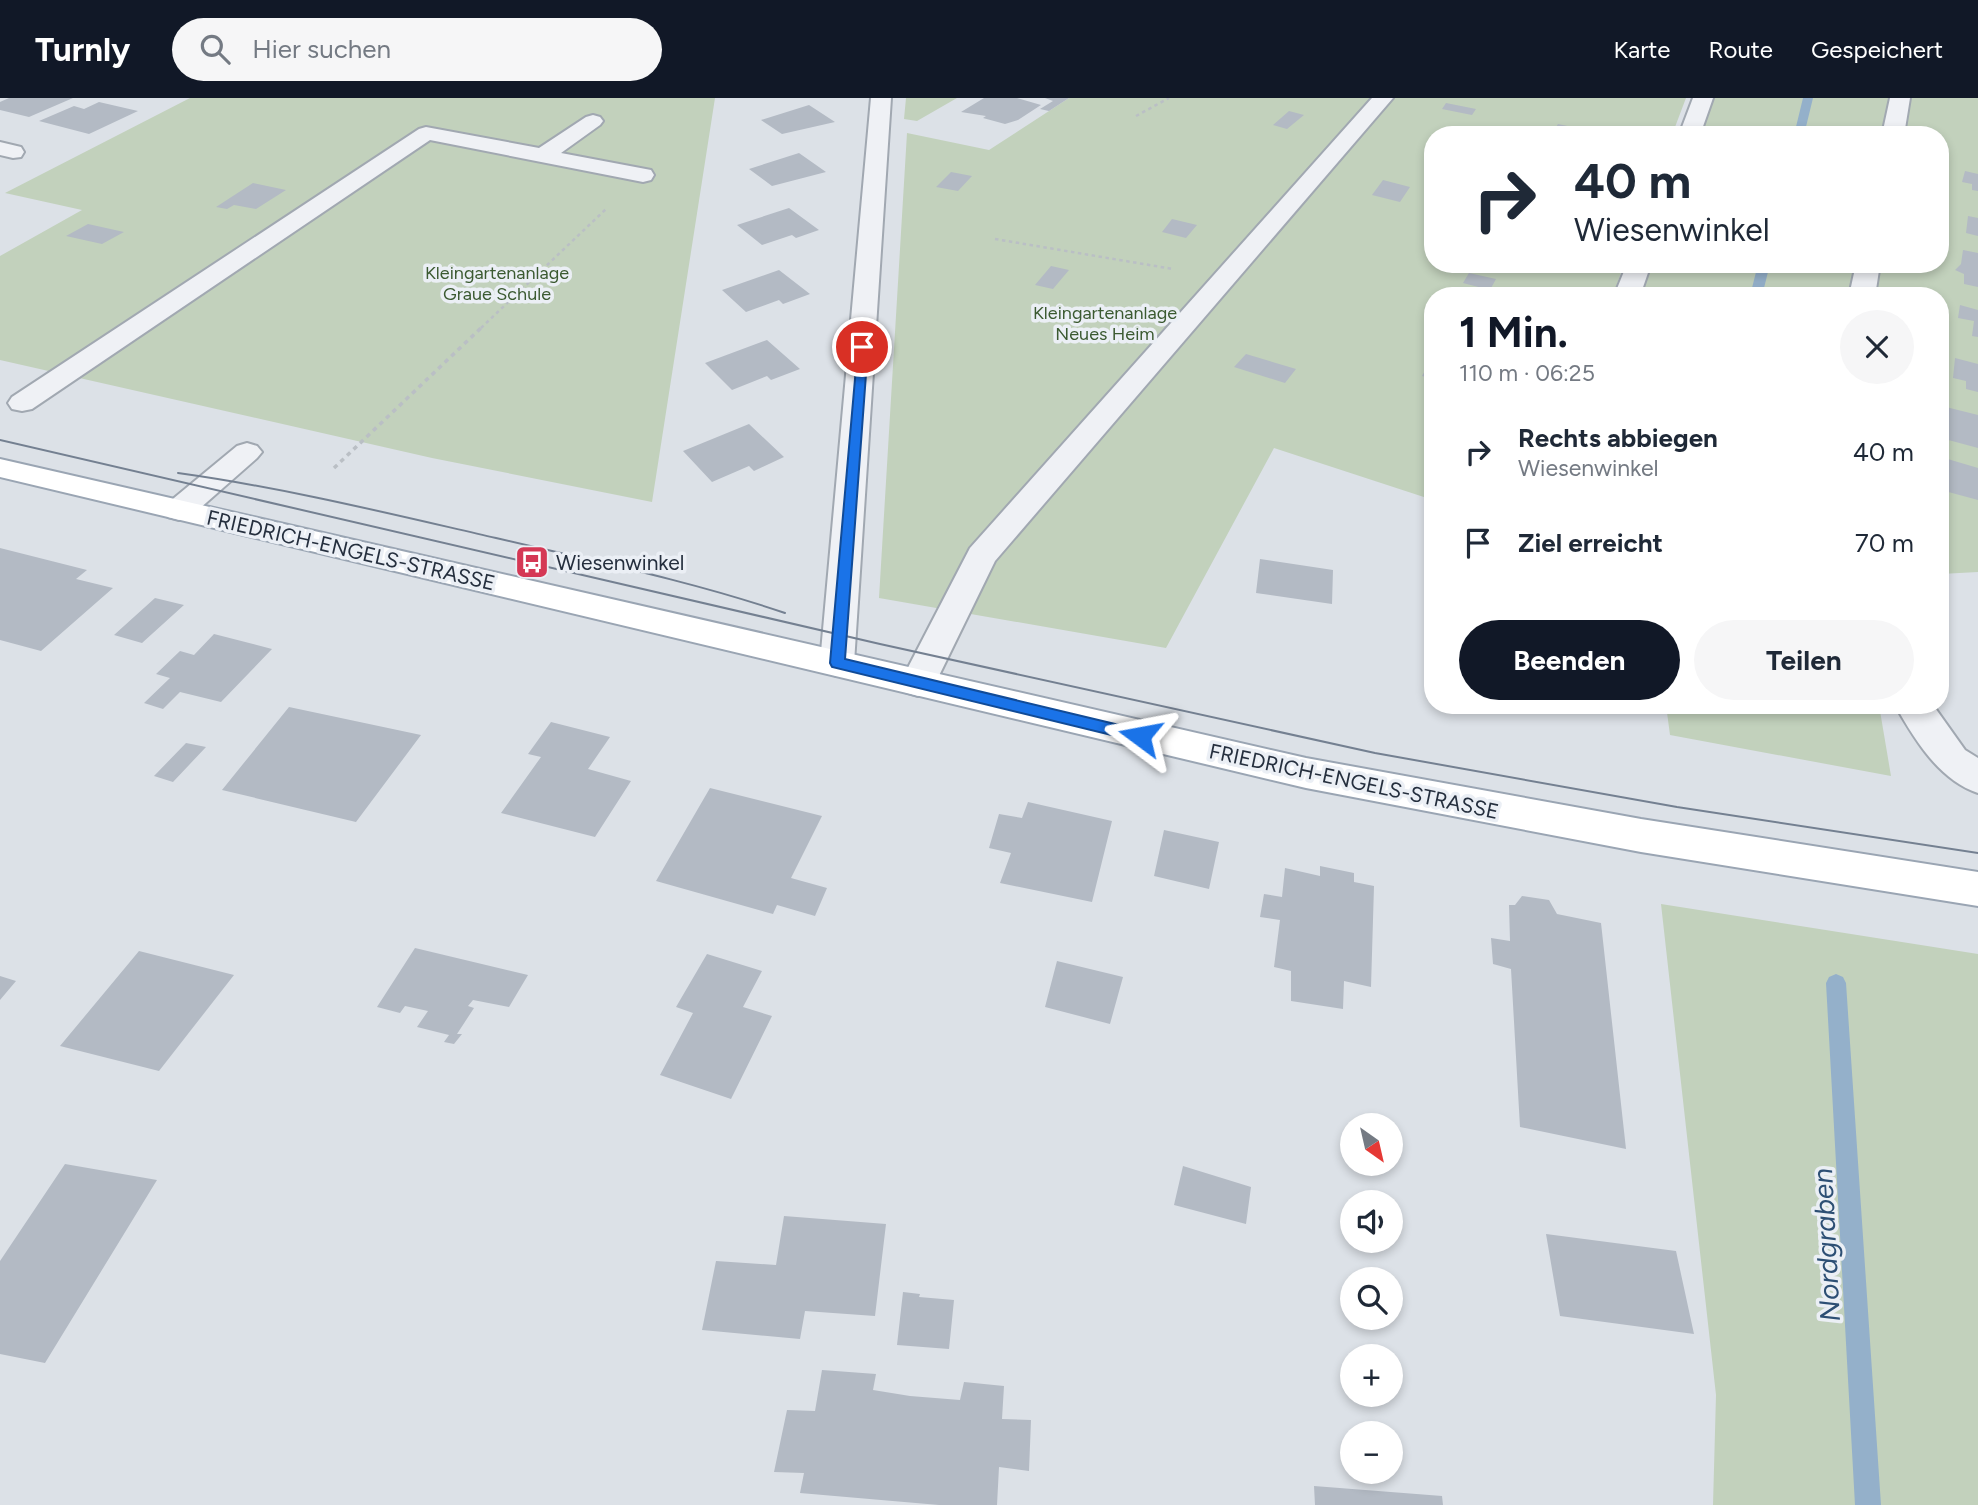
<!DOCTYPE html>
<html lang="de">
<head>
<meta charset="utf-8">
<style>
  body { margin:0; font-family:Figtree,sans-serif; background:#f6f6f7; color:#1f2937; height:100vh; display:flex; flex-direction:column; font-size:26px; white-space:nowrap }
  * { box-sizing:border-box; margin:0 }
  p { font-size:23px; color:#747a83 }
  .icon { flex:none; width:38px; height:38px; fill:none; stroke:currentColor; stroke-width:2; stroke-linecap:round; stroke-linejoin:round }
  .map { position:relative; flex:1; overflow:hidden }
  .drawer { position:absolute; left:1424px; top:189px; width:525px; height:427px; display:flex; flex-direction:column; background:#fff; border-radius:28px; box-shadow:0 4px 10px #0003 }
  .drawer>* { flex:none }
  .hud { position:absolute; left:1424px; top:28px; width:525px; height:147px; border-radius:28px; box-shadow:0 4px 10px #0003; background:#fff; color:#1f2937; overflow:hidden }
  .needle { width:46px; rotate:146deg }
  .fabs { position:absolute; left:1340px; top:1015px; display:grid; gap:14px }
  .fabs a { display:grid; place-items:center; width:63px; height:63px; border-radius:50%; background:#fff; box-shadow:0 4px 10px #0003; font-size:35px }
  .pin { position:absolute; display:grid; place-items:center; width:60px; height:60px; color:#fff; margin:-30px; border:4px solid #fff; border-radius:50%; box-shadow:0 2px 7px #0007 }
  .me { position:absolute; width:77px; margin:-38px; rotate:283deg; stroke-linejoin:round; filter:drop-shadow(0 0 5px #0008) }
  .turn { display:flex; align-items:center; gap:24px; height:147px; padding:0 35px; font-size:32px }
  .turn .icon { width:91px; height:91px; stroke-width:2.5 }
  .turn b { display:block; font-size:49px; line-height:60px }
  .round { display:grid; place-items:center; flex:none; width:74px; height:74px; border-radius:37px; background:#f6f6f7 }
  .head { display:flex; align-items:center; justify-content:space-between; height:119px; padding:0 35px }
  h1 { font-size:42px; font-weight:700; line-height:52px; color:#111827 }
  .primary-button { display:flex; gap:14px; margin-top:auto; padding:14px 35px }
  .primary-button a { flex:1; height:80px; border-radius:42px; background:#111827; color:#fff; font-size:28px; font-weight:700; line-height:80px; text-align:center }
  .primary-button a+a { background:#f6f6f7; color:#1f2937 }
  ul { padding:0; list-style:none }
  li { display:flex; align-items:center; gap:21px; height:91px; padding:0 35px }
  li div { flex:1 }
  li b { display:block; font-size:26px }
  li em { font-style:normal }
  header { display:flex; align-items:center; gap:42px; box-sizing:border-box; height:98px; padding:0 35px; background:#111827; color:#fff }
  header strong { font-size:33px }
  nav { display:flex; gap:38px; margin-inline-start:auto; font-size:24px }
  .search { width:490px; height:63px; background:#f6f6f7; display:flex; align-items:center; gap:18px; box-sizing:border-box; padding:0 24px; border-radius:38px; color:#747a83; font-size:26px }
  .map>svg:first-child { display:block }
</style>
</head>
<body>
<header>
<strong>Turnly</strong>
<div class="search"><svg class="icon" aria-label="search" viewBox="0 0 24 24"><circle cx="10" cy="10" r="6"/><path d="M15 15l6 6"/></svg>Hier suchen</div>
<nav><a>Karte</a><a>Route</a><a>Gespeichert</a></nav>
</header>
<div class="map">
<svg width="1978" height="1407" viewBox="0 0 1978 1407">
  <rect width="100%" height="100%" fill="#dce1e7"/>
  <path fill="#c2d1bc" d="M190 0H715L652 404 432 360 0 262V158L82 112 5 95Z
    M906 0H957L917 23 904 21Z
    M1069 0H1686L1672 37H1433V166H1624L1613 198H1433V402L1274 350 1166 550 879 500 907 35 989 52Z
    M1712 0H1978V474L1941 476V198H1620L1635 166H1941V37H1695Z
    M1666 607H1879L1891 678 1670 637Z
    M1661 806 1978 856V1407H1713L1716 1297Z"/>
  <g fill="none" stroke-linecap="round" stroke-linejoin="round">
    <path fill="#94b0ca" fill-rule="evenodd" d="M1803 0H1813L1804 37H1794Z
      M1758 166H1770L1762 198H1750Z
      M1836 876 1843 879 1846 885 1881 1407H1855L1826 885 1829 879Z"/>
  </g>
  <path fill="#b3bac4" d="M9 0H73L29 19 0 12V4Z
    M984 0H1017L1041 7 1018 22 1005 26 983 20 986 18 961 14Z
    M1069 0 1049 13 1040 11 1053 3 1045 0Z
    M99 4 138 13 89 36 39 23 74 8 84 11Z
    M1446 5 1476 11 1472 17 1442 11Z
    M809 7 835 24 782 36 761 22Z
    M1289 13 1304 17 1287 31 1273 27Z
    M1558 26 1577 30 1573 37H1551Z
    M799 55 826 74 772 88 749 71Z
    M1965 73 1978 76V93L1972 92V86L1962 84Z
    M951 74 972 78 958 93 936 89Z
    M1383 82 1410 89 1400 104 1372 97Z
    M253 85 286 92 256 111 234 107 227 111 216 109Z
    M789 110 819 132 796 140 792 137 762 147 737 127Z
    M1968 118 1978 120V138L1966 135Z
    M1172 121 1197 127 1186 140 1162 134Z
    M88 126 124 134 102 146 66 138Z
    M1963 152 1978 155V189L1964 186V176L1955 172 1961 166Z
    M1051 168 1069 172 1053 191 1035 187Z
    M779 172 810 196 783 206 779 202 746 214 722 192Z
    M1469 175 1496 181 1490 192 1463 185Z
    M1960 207 1978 212V239L1972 238 1974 223 1958 220Z
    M767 242 800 271 771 282 767 278 732 292 705 265Z
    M1246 256 1296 271 1285 285 1234 269Z
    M1955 260 1978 266V294L1966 291V283L1953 280Z
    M1430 264 1433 265V281L1422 278Z
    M1942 308 1978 317V350L1941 340Z
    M749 326 784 359 754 373 749 368 712 384 683 353Z
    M1941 359 1978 370V402L1941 392Z
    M0 450 87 472 76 481 113 490 41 553 0 542Z
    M1260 461 1333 472 1332 506 1256 495Z
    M155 500 184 507 142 545 114 537Z
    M214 536 272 551 221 604 180 594 163 611 144 605 170 580 156 576 180 553 194 557Z
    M289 609 421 637 356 724 222 692Z
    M551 624 610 639 588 671 631 683 595 739 501 715 541 659 528 656Z
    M186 645 206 649 173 684 154 678Z
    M710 690 822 718 791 780 827 790 815 818 777 807 773 816 656 783Z
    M1028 704 1112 723 1092 804 1000 785 1011 755 989 750 999 716 1022 720Z
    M1164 732 1219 744 1209 791 1154 778Z
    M1320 768 1354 775V784L1374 788 1371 889 1344 883 1343 911 1291 903V873L1274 869 1280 822 1260 819 1264 796 1282 799 1285 770 1320 778Z
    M1522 798 1549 802 1557 816 1601 825 1626 1051 1520 1029 1511 871 1493 866 1491 840 1510 843 1509 807H1515Z
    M415 850 528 877 509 909 473 902 468 908 474 910 457 936H462L454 946 444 944 449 937 417 929 428 913 405 908 400 915 377 909Z
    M139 853 234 877 159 973 60 948Z
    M707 856 762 873 743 909 772 918 731 1001 660 977 693 915 676 909Z
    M1057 863 1123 879 1110 926 1045 909Z
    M0 878 16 883 0 902Z
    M65 1066 157 1082 45 1265 0 1256V1163Z
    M1183 1068 1251 1089 1246 1126 1174 1107Z
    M784 1118 886 1126 875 1218 805 1213 800 1241 702 1232 716 1163 776 1167Z
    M1546 1136 1676 1153 1694 1236 1560 1218Z
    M903 1194 920 1196 919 1199 954 1202 949 1251 897 1247Z
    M822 1272 876 1276 873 1292 910 1298 960 1302 964 1284 1004 1288 1002 1321 1031 1322 1029 1373 999 1369 997 1407H939L800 1395 804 1375 774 1374 787 1312 815 1313Z
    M1314 1388 1442 1398 1443 1407H1315Z"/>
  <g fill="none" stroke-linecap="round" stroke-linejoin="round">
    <g stroke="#a1a8b1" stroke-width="4">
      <path id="minor" d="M871 0H891L854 565 849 574 837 578 825 574 820 565Z
        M1372 0H1393L995 463 931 594 918 598 905 594 900 585 970 450Z
        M1693 0H1713L1700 37H1679Z
        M1890 0H1910L1904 37H1882Z
        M593 17 600 19 603 23 600 27 561 55 651 72 654 77 651 82 643 84 430 42 32 311 22 313 12 311 8 305 12 299 419 31 426 29 539 50 586 19Z
        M0 44 21 49 24 54 21 59 13 60 0 57Z
        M1627 166H1651L1640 198H1614Z
        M1856 166H1880L1875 198H1849Z
        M247 345 257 348 262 354 257 360 190 419 179 422 168 419 164 412 168 405 237 348Z
        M1895 607H1933L1965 652 1978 660V695C1939 682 1915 642 1895 607Z"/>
    </g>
    <g stroke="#9aa5b3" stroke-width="4">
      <path id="major" d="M0 361 1306 660 1641 721 1978 774V808L1641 754 1306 690 0 379Z"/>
    </g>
    <path stroke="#babfc5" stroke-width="2.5" stroke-dasharray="3.5 3.5" stroke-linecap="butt" d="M1136 18 1169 0
      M995 141 1173 171
      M481 230 606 111"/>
    <path stroke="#babfc5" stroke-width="3.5" stroke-dasharray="4.5 4.5" stroke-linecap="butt" d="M334 370 483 228"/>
    <use href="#minor" fill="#eff1f5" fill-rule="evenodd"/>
    <use href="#major" fill="#fff" fill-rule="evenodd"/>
    <path stroke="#748091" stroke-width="2" d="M0 342 880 546 1375 655 1677 709 1978 755
      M178 375C286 390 391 416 496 440 593 463 691 483 785 515"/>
  </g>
  <path fill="#1a73e8" stroke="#114b97" stroke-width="2" d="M858 247 868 249 845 561 1140 632 1148 638 1146 642 1140 644 832 569 830 565Z"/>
  <defs>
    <g id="bus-square" transform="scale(1.75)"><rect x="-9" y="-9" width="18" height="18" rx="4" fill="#d53855" stroke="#ebeff5"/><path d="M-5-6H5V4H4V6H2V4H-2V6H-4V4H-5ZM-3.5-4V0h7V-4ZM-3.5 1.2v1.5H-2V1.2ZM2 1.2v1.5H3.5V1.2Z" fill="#fff"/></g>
  </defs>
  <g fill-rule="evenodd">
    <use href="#bus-square" x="532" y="464"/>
  </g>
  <g text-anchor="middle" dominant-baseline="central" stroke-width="7" stroke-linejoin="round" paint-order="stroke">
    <g font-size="18" fill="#3b5a31" stroke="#ebeff5">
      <text x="497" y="175">Kleingartenanlage<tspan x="497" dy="21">Graue Schule</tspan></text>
      <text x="1105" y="215">Kleingartenanlage<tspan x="1105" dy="21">Neues Heim</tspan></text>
    </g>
    <g font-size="21" fill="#252f3e" stroke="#ebeff5">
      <text transform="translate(351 452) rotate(13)">FRIEDRICH-ENGELS-STRASSE</text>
      <text transform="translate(1354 683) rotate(12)">FRIEDRICH-ENGELS-STRASSE</text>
    </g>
    <g font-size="21" fill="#252f3e" stroke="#ebeff5" text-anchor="start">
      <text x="556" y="464">Wiesenwinkel</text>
    </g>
    <g font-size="28" font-style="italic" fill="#2d4f74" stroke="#ebeff5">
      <text transform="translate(1826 1147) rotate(-93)">Nordgraben</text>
    </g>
  </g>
</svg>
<div class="fabs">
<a><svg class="needle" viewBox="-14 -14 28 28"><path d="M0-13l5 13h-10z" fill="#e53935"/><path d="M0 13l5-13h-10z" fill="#747a83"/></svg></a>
<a><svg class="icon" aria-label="sound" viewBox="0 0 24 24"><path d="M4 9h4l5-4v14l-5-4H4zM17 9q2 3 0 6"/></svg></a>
<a><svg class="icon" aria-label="search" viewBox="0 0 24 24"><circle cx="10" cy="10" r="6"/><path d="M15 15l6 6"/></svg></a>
<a>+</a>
<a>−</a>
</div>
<div class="pin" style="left:862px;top:249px;background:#d93025"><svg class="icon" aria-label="arrive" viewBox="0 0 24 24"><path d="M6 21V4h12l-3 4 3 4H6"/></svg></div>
<svg class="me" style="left:1140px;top:638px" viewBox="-20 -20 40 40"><path d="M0-17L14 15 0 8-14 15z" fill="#1a73e8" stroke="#fff" stroke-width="4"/></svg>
<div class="hud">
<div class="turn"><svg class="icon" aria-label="right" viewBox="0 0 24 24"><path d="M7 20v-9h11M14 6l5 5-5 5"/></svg><div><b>40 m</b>Wiesenwinkel</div></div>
</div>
<section class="drawer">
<div class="head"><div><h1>1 Min.</h1><p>110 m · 06:25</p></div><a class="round"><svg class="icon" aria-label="close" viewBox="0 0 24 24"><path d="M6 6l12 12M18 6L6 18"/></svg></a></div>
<ul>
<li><svg class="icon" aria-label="right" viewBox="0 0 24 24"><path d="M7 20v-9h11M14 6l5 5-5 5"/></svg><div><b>Rechts abbiegen</b><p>Wiesenwinkel</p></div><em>40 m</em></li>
<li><svg class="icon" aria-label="arrive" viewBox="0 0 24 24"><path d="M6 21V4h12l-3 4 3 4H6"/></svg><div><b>Ziel erreicht</b></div><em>70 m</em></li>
</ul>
<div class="primary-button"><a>Beenden</a><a>Teilen</a></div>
</section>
</div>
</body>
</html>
